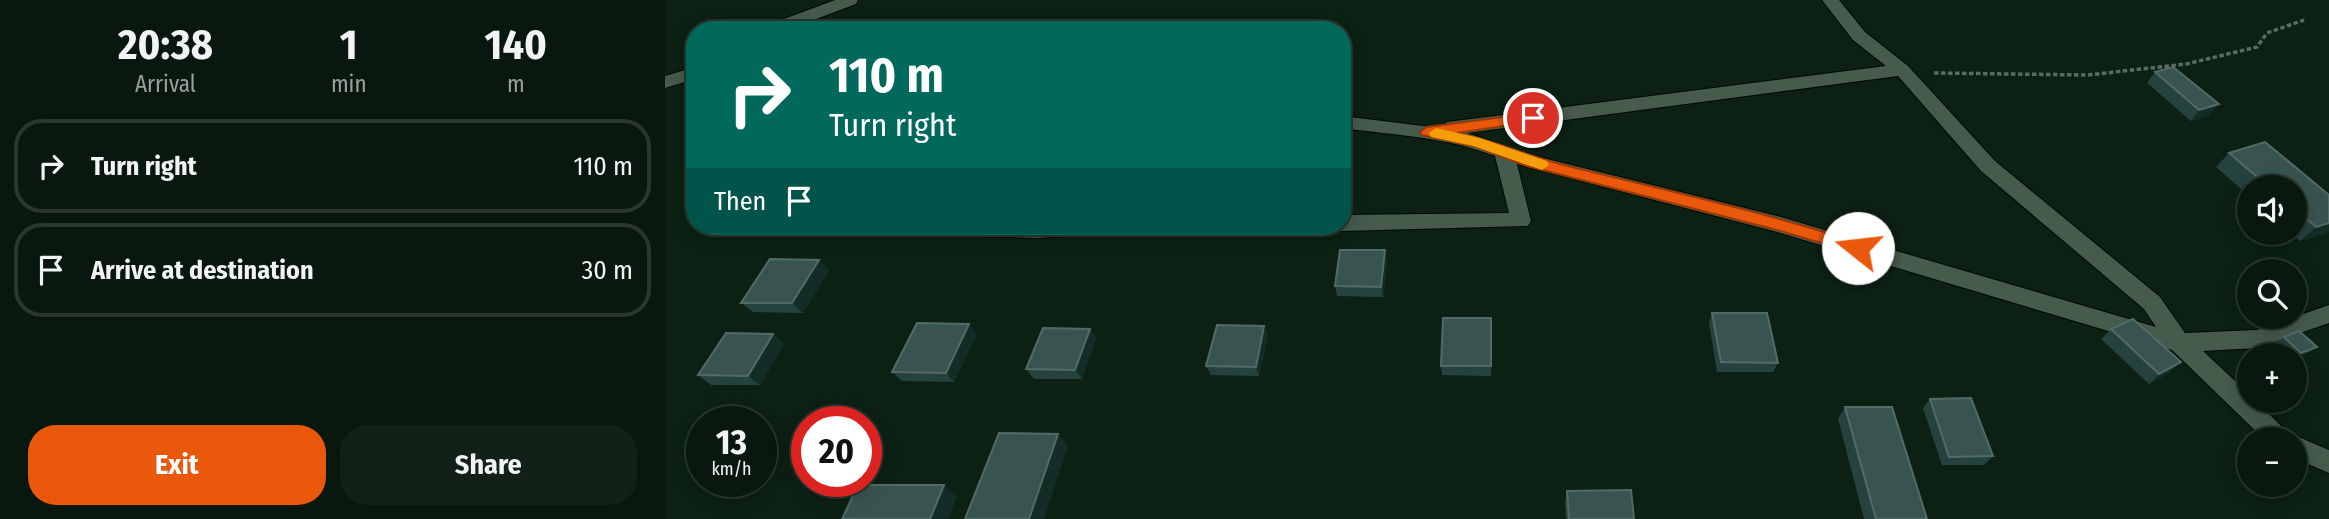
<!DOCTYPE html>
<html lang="en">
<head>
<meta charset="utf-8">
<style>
  body { margin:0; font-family:"Fira Sans Condensed",sans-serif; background:#122117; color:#f1f3f6; height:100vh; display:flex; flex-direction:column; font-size:26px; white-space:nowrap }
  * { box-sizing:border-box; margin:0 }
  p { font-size:23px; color:#99a09e }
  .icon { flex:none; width:38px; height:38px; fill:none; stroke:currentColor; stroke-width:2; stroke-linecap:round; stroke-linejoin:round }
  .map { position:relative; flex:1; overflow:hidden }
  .panel { display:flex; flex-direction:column; background:#09180e; width:665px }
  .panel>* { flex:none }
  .top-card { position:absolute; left:21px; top:21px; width:665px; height:214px; border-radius:28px; box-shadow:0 4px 18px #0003,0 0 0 2px #29372e; background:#00695c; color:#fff; overflow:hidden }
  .buttons { position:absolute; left:1572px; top:175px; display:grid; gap:14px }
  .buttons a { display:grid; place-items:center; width:70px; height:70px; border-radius:50%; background:#09180e; box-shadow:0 4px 18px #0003,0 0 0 2px #29372e; font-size:35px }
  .speed { position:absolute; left:21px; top:406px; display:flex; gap:14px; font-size:35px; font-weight:700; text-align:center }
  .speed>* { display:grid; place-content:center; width:91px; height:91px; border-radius:50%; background:#09180e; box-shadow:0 4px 18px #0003,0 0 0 2px #29372e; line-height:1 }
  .speed small { font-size:18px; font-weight:400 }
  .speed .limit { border:10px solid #d22; background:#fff; color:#111 }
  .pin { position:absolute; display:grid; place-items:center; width:60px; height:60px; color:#fff; margin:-30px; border:4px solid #fff; border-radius:50%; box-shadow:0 2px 7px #0007 }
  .me { position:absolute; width:77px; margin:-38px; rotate:286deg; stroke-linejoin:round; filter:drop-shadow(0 0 5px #0008) }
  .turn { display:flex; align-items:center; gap:24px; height:147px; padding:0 28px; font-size:32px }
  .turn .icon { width:91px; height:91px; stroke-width:2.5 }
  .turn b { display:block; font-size:49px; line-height:60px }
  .then { display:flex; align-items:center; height:66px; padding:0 28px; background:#0003; gap:14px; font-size:26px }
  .eta { display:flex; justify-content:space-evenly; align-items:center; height:119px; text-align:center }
  .eta b { font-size:42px; font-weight:700; line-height:49px }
  .button { display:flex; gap:14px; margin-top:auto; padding:14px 28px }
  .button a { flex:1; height:80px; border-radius:28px; background:#ea580c; color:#fff; font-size:28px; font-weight:700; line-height:80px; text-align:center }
  .button a+a { background:#122117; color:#f1f3f6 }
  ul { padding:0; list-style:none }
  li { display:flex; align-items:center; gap:21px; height:94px; margin:0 14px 10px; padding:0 14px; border:4px solid #29372e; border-radius:28px }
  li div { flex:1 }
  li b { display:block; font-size:26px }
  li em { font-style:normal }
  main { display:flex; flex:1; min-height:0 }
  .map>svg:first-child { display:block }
</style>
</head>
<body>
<main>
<section class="panel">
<div class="eta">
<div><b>20:38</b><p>Arrival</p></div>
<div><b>1</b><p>min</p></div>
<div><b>140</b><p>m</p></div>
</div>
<ul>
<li><svg class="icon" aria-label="right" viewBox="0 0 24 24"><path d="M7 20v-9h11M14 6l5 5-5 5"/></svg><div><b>Turn right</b></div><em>110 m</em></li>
<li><svg class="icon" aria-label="arrive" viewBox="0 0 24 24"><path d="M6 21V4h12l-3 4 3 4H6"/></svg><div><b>Arrive at destination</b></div><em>30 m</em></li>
</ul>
<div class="button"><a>Exit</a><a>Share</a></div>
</section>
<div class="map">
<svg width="1664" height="519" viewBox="0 0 1664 519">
  <rect width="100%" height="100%" fill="#0c2013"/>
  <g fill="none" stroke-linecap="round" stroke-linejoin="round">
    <g stroke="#000902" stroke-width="2">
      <path id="minor" d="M170 0H193L191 4 122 30H98L100 26Z
        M1157 0H1174L1200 32 1243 66 1330 161 1495 297 1520 333 1592 330 1664 305V323L1592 348 1538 351 1584 394V401H1591L1626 436 1629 435 1664 450V473L1629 458V439H1599L1507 350 1112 232 852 164 866 221 863 226 677 231 668 226H677V215L844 213 830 156C782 137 729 135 677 128V116L774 128 782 122 1221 66 1188 40ZM1233 76 1316 171 1479 309 1491 327 1112 216 866 155 802 133Z
        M30 67V79L0 88V76Z
        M262 226H440L437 232 430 234 371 238 272 234 265 232Z"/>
    </g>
    <path stroke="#5a6b60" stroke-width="3.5" stroke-dasharray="4.5 2.5" stroke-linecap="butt" d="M1269 73 1423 75 1521 64 1592 47 1602 33 1639 20"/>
    <use href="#minor" fill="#455b4c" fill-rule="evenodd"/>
  </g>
  <path fill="#26423f" d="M1490 72 1544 115 1526 121 1482 83Z
    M1600 142 1664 195V232L1635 241 1626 233H1629V187H1584V196L1551 167 1564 153Z
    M720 250 722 261 718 297 672 296 670 286Z
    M154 260 164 270 138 313 88 312 76 303Z
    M1047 313 1113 363 1108 372H1052L1044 323Z
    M826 318V376L777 375 776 366Z
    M599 326 603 335 594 376 546 375 541 366Z
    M425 329 431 338 417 379H369L361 369Z
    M1446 329 1505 372 1484 384 1436 339Z
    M312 334 289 382 237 381 227 372Z
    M1619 337 1652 347 1645 352 1629 359V355H1626L1612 342Z
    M119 344 95 385H46L33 375Z
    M1265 399 1328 456 1319 465H1277L1258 408Z
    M1180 407 1262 519H1199L1173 419Z
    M902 491 969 519H901L900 502Z"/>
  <path fill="#132d26" d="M1554 104 1544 115 1526 121 1534 110Z
    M1664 223V232L1635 241 1651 227Z
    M720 250 722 261 718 297 716 287Z
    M154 260 164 270 138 313 127 303Z
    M304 324 312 334 289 382 281 373Z
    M599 326 603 335 594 376 591 367Z
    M425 329 431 338 417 379 410 370Z
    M108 334 119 344 95 385 83 376Z
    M1652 347 1645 352 1629 359 1636 353Z
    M1516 362 1505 372 1484 384 1494 374Z
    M393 434 403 446 379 519H364Z
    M279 485 292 496 283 519H265Z"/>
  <path fill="#395450" stroke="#536b67" stroke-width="2" d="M1508 67 1554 104 1534 110 1490 72Z
    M1600 142 1664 195V223L1651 227 1629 208V187H1604L1564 153Z
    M675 250H720L716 287 670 286Z
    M105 259 154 260 127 303H76Z
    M1047 313H1102L1113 363 1056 362Z
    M778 318H826V366H776Z
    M1468 319 1516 362 1494 374 1446 329Z
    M252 323 304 324 281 373 227 372Z
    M552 325 599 326 591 367 541 366Z
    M378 328 425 329 410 370 361 369Z
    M1634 331 1652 347 1636 353 1619 337Z
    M61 333 108 334 83 376 33 375Z
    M1306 398 1328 456 1284 457 1265 399Z
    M1180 407H1227L1262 519H1211Z
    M334 433 393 434 364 519H300Z
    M193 485H279L265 519H177Z
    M966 490 969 519H904L902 491Z"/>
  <path fill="#ea580c" stroke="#983908" stroke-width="2" d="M868 113 875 118 873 121 792 133C829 140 863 156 899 165 999 190 1100 212 1198 244L1201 248 1193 254 1112 230 862 166 808 146 757 135 755 132 762 127Z"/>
  <path fill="#f59e0b" d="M771 128 815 138 882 161 884 165 877 170 808 146 766 137 764 133Z"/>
</svg>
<div class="buttons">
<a><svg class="icon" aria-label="sound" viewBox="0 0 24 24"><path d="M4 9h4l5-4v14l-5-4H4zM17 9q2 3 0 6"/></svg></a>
<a><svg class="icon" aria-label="search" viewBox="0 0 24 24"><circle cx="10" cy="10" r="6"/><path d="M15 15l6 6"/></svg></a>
<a>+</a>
<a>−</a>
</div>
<div class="speed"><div>13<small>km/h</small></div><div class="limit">20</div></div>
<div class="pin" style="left:868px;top:118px;background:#d93025"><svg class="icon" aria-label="arrive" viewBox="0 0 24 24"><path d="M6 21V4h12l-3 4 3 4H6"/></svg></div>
<svg class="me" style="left:1193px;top:248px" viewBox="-20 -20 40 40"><circle r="19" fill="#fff"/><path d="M0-13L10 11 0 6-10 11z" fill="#ea580c"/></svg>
<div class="top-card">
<div class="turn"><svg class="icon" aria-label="right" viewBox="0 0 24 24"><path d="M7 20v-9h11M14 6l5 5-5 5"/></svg><div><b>110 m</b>Turn right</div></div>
<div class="then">Then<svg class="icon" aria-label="arrive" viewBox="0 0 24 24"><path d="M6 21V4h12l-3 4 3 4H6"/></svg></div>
</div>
</div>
</main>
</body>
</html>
